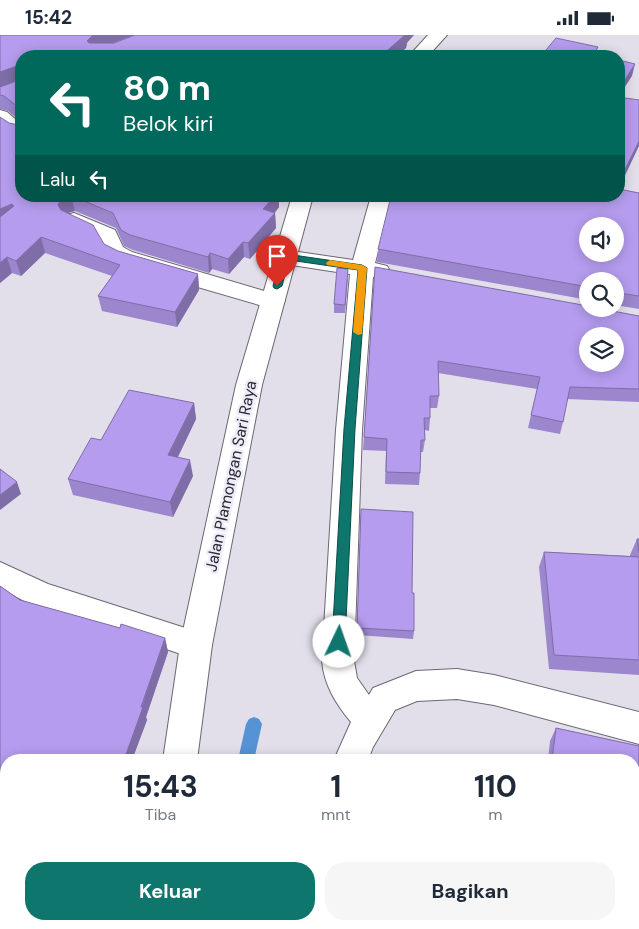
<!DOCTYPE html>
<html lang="id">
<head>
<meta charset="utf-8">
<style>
  body { margin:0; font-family:"DM Sans",sans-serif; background:#f6f6f7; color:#1f2937; height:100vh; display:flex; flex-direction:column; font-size:19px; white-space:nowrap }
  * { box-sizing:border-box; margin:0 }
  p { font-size:16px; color:#747a83 }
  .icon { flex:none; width:28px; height:28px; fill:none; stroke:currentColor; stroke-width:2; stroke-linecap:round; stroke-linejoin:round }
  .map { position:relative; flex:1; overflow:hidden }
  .sheet { position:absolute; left:0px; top:719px; width:640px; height:176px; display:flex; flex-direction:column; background:#fff; border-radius:20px 20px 0 0; box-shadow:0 2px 12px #0003 }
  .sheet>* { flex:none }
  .banner { position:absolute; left:15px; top:15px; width:610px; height:152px; border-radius:20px; box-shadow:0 2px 12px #0003; background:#00695c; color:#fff; overflow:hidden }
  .fabs { position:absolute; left:579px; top:182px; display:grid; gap:10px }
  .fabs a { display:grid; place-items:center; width:45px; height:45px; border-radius:50%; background:#fff; box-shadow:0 2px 12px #0003; font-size:25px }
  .pin { position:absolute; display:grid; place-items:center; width:42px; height:42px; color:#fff; margin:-51px -21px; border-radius:50% 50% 50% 0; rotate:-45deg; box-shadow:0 0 5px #0007 }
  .pin .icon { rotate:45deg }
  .me { position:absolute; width:55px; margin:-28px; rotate:3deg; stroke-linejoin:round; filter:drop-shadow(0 0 4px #0008) }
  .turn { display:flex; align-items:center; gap:18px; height:105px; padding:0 25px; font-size:22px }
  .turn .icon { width:65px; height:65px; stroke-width:2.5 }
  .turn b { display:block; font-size:35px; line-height:42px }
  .then { display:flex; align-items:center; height:48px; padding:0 25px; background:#0003; gap:10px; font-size:19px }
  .eta { display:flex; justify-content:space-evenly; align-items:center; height:85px; text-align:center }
  .eta b { font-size:30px; font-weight:700; line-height:35px }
  .cta { display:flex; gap:10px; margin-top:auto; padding:10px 25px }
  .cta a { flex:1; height:58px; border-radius:20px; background:#0f766e; color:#fff; font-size:20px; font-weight:700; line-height:58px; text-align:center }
  .cta a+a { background:#f6f6f7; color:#1f2937 }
  .status { display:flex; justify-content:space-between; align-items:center; height:35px; padding:0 25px; background:#fff; direction:ltr }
  .status svg { height:14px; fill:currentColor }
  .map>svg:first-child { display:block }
</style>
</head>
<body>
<div class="status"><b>15:42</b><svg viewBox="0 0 49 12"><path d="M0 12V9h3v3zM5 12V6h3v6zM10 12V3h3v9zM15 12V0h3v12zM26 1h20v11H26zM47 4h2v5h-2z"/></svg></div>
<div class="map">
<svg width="639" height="894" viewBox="0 0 639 894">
  <rect width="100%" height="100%" fill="#e2dfeb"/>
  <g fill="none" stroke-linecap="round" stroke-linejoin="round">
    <path fill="#5593d5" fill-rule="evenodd" d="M254 682 259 684 262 689 254 725H238L246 689 249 684Z
      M216 889H234L233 894H215Z"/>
    <g stroke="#6a6872" stroke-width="2">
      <path id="minor" d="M0 75 7 77 21 89V104L14 102 0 91Z
        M371 161H392L375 228 387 231 390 236 387 241 373 242 362 395 354 626 357 643 369 660 373 653 416 636 457 634 494 640 639 677V709L494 670 457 664 417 666 395 675 373 712 368 725H334L351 687C336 669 324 650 322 626L336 395 350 239 285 229 277 227 274 222 277 217 285 215 353 225Z
        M74 178 115 195 123 212 132 217 281 261 285 266 281 271 273 274 122 230 108 223 98 204 66 190 63 185 66 180Z
        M0 527 48 549 207 600 212 610 207 620 196 624 28 568 0 553Z
        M0 840 6 841V877L0 876Z"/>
    </g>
    <g stroke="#6a6872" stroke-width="2">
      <path id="tertiary" d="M428 0H447L428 21H409Z
        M292 161H313L262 350 212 610 197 725H163L180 610 236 350Z
        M128 889H166V894H128Z"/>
    </g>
    <use href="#minor" fill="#fff" fill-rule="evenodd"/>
    <use href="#tertiary" fill="#fff" fill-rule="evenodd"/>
  </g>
  <path fill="#9c86cd" d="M0 0H134L113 8H407L406 13 21 161H280L279 163V172L275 178 276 193 250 224 244 222 229 239 212 234 209 238 133 215 124 211 116 193 75 176 67 178 104 209 118 216 198 239 199 255 177 292 102 276 98 261 112 241 45 218 21 241 12 238 0 248V82L9 88 18 90V84L8 76 0 74Z
    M639 158V274L615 270V246H588V265L377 227 378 214Z
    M375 232 639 281V367L567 364 563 387 560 399 528 393 537 354 438 338 439 361 437 373H430V383L429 396 425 395V405L423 417H420V438L419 450 385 449 386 416 363 415Z
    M348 243 345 278H334V269Z
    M194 368 196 384 178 422 193 441 173 482 73 460 68 444 101 405Z
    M361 474 412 558 414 596 413 604 357 600Z
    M637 504H639V640L549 634 539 532 544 517 630 521V520Z
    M0 551 20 565 120 593 165 603 168 617 146 682 147 685 132 725H6V807L0 805Z
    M556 693 639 711V849L634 848V725H548L550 706Z"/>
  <path fill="#7f6da7" d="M93 0H134L94 15 87 6Z
    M404 0H414L407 8 406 13 397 21H381Z
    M635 29 632 41 619 61V54Z
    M17 31 20 46 0 53V37Z
    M639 106V111L619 153V147Z
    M69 161H71L75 176 64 179 61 186 58 170 61 164Z
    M272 161H280L279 163V172L264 190 263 174Z
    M12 169 17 184 0 191V174Z
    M275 178 276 193 250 224 248 208Z
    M41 202 45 218 21 241 16 226Z
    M243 207 244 222 229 239 228 224Z
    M210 218 212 234 209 238 208 222Z
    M7 222 12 238 0 248V228Z
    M198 239 199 255 177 292 175 277Z
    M619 258 615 270V266L617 260Z
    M194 368 196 384 171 436 168 420Z
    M190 425 193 441 173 482 170 467Z
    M17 447 21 459 0 475V460Z
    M165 603 168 617 146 682 147 685 132 725H124Z"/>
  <path fill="#b59cee" stroke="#7f6da7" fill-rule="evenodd" d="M0 0H93L87 6 89 8H114L135 0H405L381 21H21V161H69L61 164 58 170 61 175 93 190 104 209 118 216 198 239 175 277 98 261 120 230 41 202 16 226 7 222 0 228V182L14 171 12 169 0 174V82L9 88 18 90V72L4 61 0 60V52L19 45V33L17 31 0 37Z
    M556 3 598 12 594 19 604 21H541Z
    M619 25 635 29 619 54Z
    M619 62 639 65V106L619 147Z
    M619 154 639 158V261L619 258 617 260H615V246H588V252L378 214 391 161H619ZM588 191H615V219H588Z
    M72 161H275L263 174 275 178 248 208 243 207 228 224 210 218 208 222 130 200 121 195 113 178Z
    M375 232 588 271V274H602L639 281V354L570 352 563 387 531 380 540 342 438 326 439 361H430V383H424L425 405H421L420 438 386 437 387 404 364 402ZM588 301H615V329H588Z
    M337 233 348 234 345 270 334 269Z
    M129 355 194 368 168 420 190 425 170 467 68 444 91 403 101 405Z
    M0 434 17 447 0 460Z
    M361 474 413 477 412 558H414V596L357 593Z
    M637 504H639V518Z
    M544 517 639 522V625L554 620Z
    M0 551 20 565 120 593 121 589 165 603 141 672H143L124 725H6V799L0 797Z
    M556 693 639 711V837L634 836V725H552Z"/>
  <path fill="#0f766e" stroke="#0a4d48" d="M286 219 362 230 367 233 355 394 345 607 343 611 339 612 334 611 332 607 344 394 358 235 289 225 282 251 277 254 274 253 273 251 281 222Z"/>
  <path fill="#f59e0b" d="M330 225 362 230 367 233 362 299 358 300 353 297 358 235 327 230 326 228Z"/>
  <g text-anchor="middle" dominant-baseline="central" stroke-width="5" stroke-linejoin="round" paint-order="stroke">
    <g font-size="16" fill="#2a292d" stroke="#efecf9">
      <text transform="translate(231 441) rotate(-78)">Jalan Plamongan Sari Raya</text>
    </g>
  </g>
</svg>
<div class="fabs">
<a><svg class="icon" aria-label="sound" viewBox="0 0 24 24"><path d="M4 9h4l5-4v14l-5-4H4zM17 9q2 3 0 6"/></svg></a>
<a><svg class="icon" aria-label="search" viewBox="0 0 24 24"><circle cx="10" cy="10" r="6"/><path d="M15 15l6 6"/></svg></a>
<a><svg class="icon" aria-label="layers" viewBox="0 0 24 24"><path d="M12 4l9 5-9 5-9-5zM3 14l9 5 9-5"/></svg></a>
</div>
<div class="pin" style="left:277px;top:251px;background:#d93025"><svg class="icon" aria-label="arrive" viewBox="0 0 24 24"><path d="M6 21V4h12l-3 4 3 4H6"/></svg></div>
<svg class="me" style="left:339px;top:607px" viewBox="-20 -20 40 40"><circle r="19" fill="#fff"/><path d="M0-13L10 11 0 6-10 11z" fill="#0f766e"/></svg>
<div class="banner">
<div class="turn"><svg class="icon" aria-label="left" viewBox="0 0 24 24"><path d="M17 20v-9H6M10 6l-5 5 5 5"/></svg><div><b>80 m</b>Belok kiri</div></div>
<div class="then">Lalu<svg class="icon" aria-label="left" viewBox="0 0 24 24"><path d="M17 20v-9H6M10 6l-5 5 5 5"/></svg></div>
</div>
<section class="sheet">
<div class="eta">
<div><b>15:43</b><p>Tiba</p></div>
<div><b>1</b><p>mnt</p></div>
<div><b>110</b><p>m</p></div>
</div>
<div class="cta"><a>Keluar</a><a>Bagikan</a></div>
</section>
</div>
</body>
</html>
